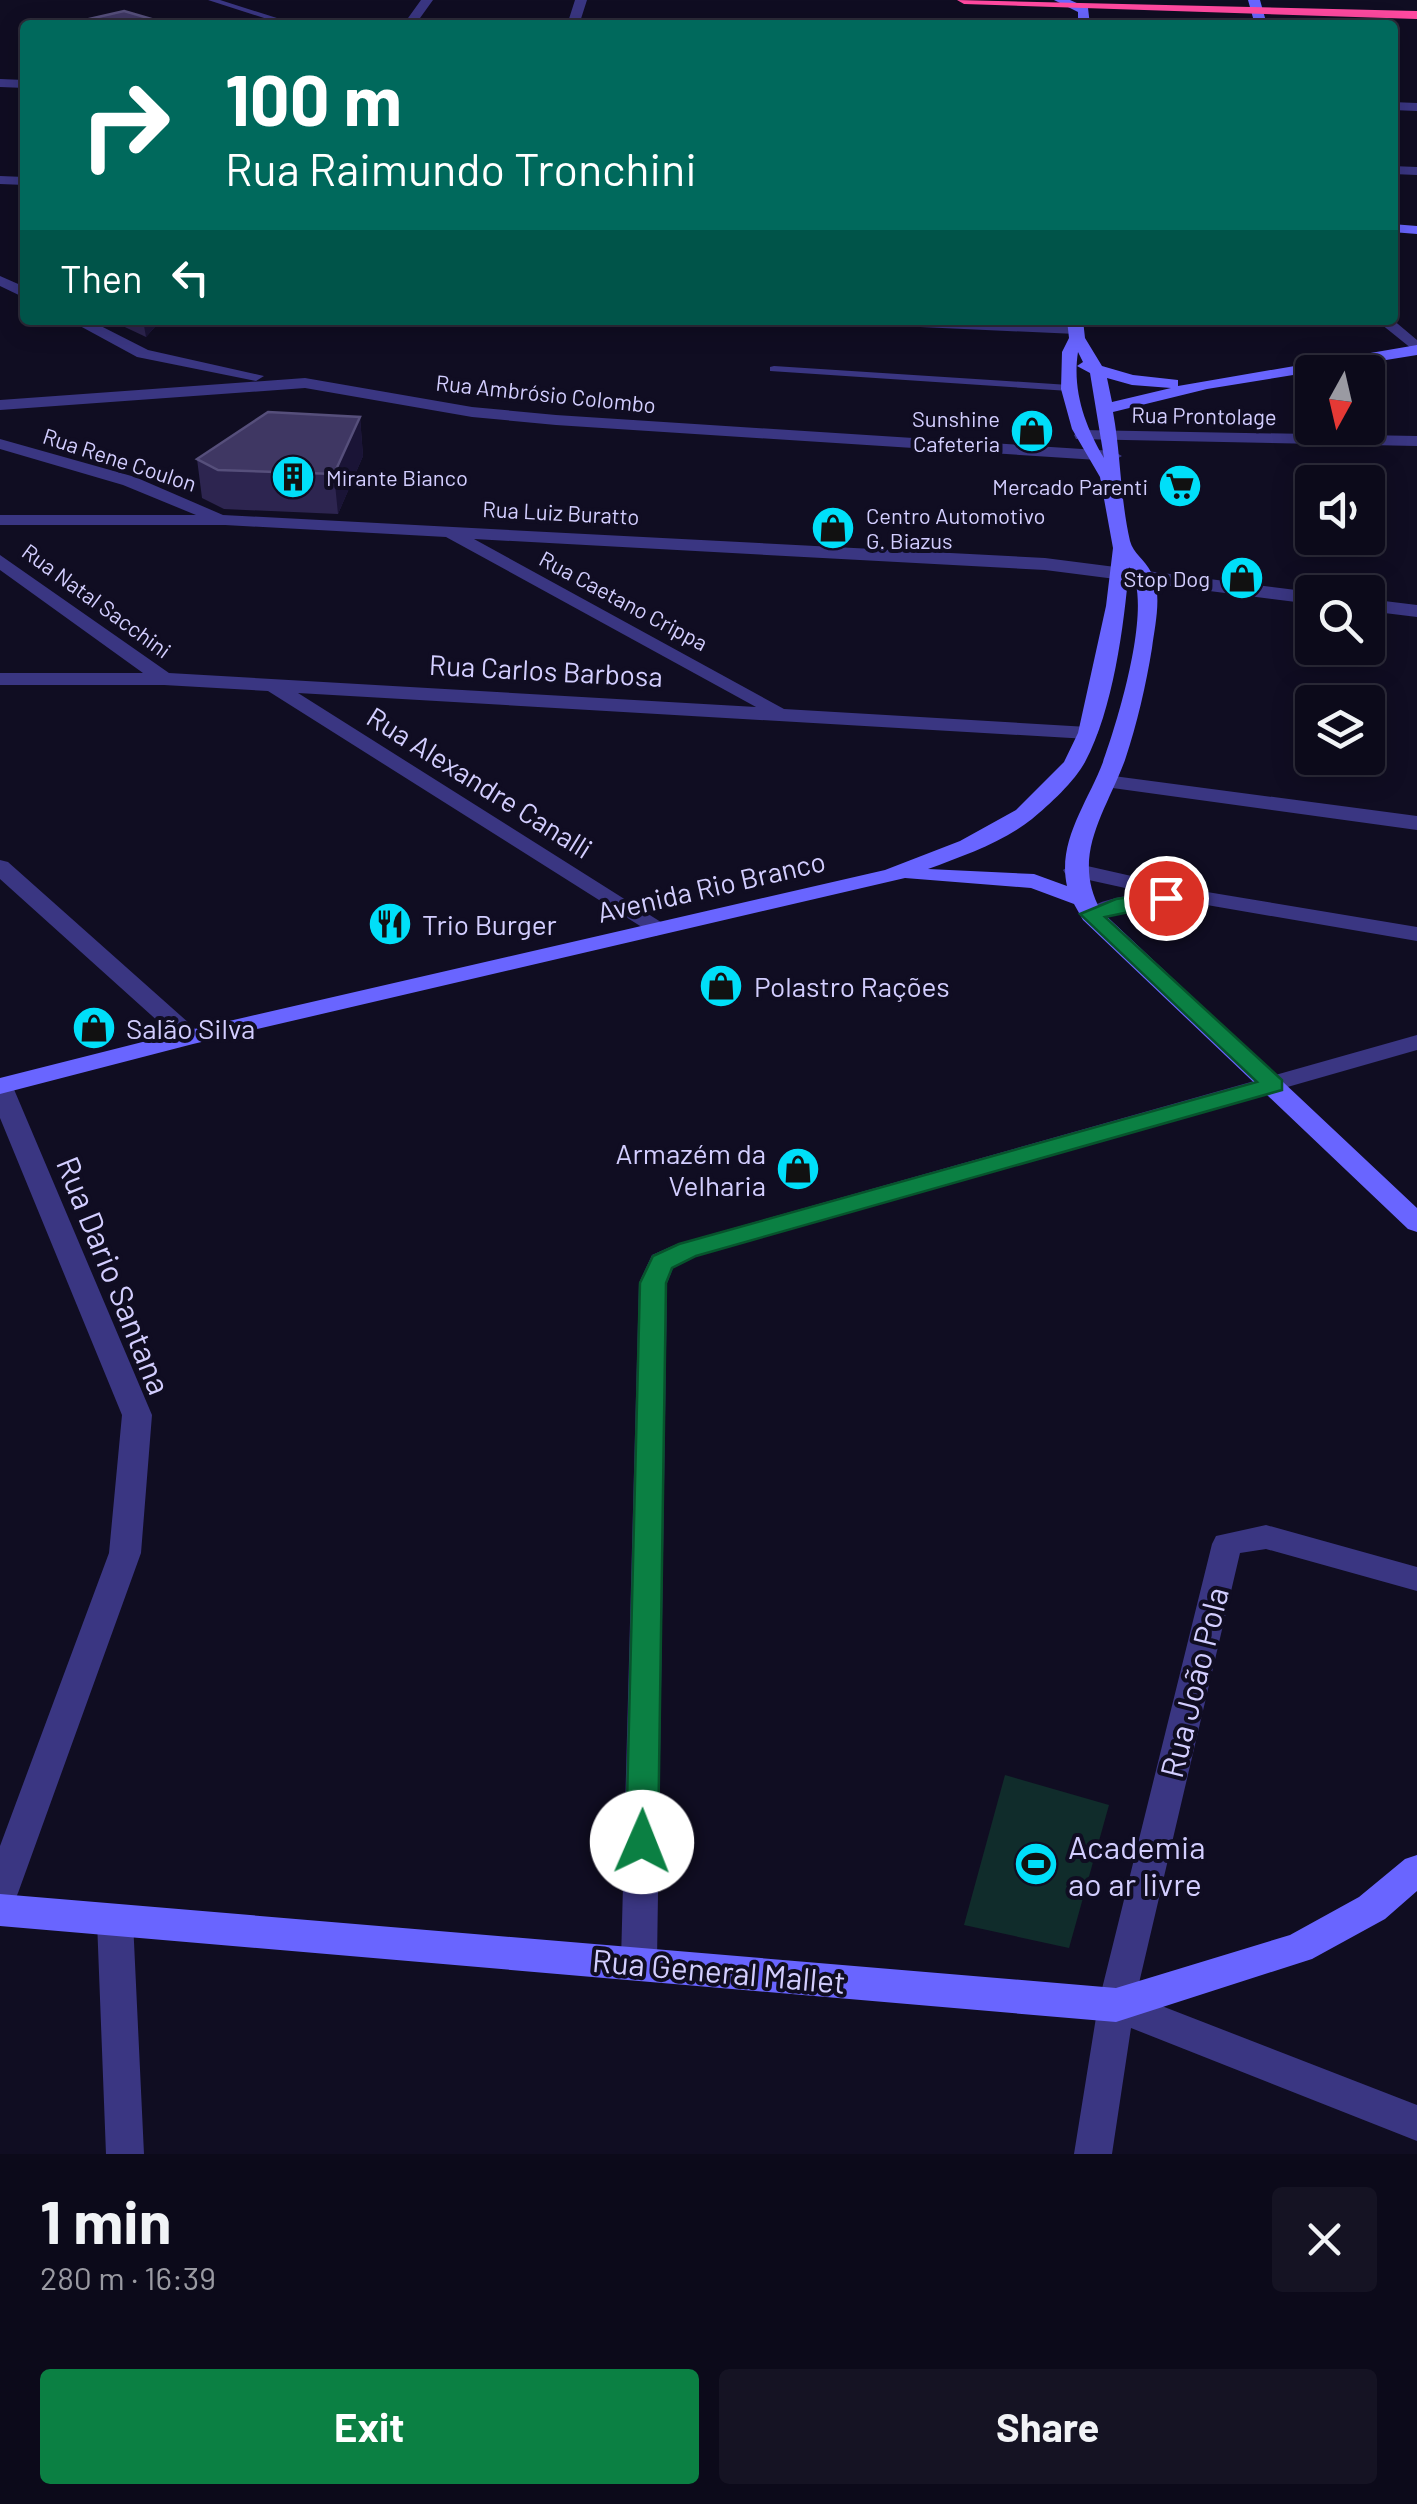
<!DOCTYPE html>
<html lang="en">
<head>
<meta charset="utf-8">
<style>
  body { margin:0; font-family:Barlow,sans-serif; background:#151323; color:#f1f3f6; height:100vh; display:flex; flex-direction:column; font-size:38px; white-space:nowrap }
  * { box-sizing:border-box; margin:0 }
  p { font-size:32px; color:#9a9aa2 }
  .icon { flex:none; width:55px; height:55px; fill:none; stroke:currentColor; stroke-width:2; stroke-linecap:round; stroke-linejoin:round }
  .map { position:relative; height:2154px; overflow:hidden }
  .panel { display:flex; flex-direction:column; background:#0c0a1a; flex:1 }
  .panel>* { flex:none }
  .guide { position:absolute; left:20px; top:20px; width:1378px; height:305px; border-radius:10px; box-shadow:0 5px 25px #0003,0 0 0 2px #2c2b39; background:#00695c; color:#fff; overflow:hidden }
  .needle { width:65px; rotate:188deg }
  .controls { position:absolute; left:1295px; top:355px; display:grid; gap:20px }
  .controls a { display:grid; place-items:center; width:90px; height:90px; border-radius:10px; background:#0c0a1a; box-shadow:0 5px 25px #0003,0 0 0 2px #2c2b39; font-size:50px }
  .pin { position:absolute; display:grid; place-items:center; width:85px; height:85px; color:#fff; margin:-42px; border:5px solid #fff; border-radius:50%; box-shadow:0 2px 10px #0007 }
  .me { position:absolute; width:110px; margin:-55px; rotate:1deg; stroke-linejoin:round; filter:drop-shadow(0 0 8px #0008) }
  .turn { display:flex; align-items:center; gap:35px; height:210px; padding:0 40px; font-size:45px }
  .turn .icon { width:130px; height:130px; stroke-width:2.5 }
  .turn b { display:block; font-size:70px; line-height:85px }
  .then { display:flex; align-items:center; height:95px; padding:0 40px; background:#0003; gap:20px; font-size:38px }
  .round { display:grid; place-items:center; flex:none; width:105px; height:105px; border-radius:10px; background:#151323 }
  .summary { display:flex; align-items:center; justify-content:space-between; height:170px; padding:0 40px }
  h1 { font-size:60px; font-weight:700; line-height:75px }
  .cta { display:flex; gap:20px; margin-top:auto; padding:20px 40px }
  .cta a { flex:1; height:115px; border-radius:10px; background:#0b8043; color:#fff; font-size:40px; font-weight:700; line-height:115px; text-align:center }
  .cta a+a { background:#151323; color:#f1f3f6 }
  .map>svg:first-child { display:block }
</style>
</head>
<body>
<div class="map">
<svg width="1417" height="2154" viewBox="0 0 1417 2154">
  <rect width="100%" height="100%" fill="#100d22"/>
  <path fill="#102c2b" d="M1005 1775 1109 1805 1069 1948 964 1925Z"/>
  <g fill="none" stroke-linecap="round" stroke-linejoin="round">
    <path fill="#3a3682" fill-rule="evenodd" d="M208 0H220L299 25H286Z
      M774 366 1069 385 1075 388 1069 391 770 371V367Z"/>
    <path fill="#3a3682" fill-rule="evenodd" d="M421 0H433L415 25H403Z
      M575 0H587L579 25H567Z
      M0 79 25 80V88L0 87Z
      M1392 102 1417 103V111L1392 110Z
      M1392 166 1417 167V175L1392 174Z
      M0 176 25 177V185L0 184Z
      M0 276 25 287V298L0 286Z
      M1392 319 1417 340V353L1376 320Z
      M69 320H89L148 350 264 376 256 381 137 357Z
      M869 320 1076 324 1084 329 1076 334 877 325Z
      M305 378 472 407 556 415 1113 451 1122 456 1113 461 556 425 472 417 305 388 0 410V400Z
      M1082 430 1417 436V446L1076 439 1074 435Z
      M0 439 135 477 223 515 1045 558 1312 592V604L1045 570 474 539 784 709 1088 727 1098 733 1088 739 298 693 664 924 668 929 656 936 268 691 164 685H0V673H143L0 570V555L169 673 756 707 446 537 225 525H0V515H196L123 485 0 449Z
      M1368 599 1417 605V617L1368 611Z
      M1106 775 1417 816V830L1098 786 1095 781Z
      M0 860 8 862 199 1032 202 1037 199 1042H181L0 879Z
      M1074 863 1189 889 1417 927V941L1178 900 1127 909 1091 922 1080 915C1096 899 1125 896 1148 893L1066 875 1063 870Z
      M1417 1035V1050L697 1256 673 1268 667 1283 657 1961 652 1972 639 1977 626 1972 621 1961 639 1283 652 1255 677 1244Z
      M0 1079 13 1087 152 1415 141 1553 18 1893 13 1904 0 1908V1846L109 1553 122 1415 0 1118Z
      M1266 1525 1417 1567V1591L1266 1549 1240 1553 1136 1996 1417 2105V2141L1131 2028 1112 2154H1074L1098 2005 1212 1544 1216 1536Z
      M115 1905 128 1910 133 1921 144 2154H106L97 1921 102 1910Z"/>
    <path fill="#6965ff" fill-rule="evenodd" d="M1054 0H1070L1088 8 1090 25H1078V12Z
      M1248 0H1260L1267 25H1255Z
      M1392 224 1417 226V234L1392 232Z
      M1067 320H1083L1085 338 1102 366 1133 375 1178 380V386L1417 345V355L1207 389 1113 412C1121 455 1120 497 1130 541 1133 553 1145 560 1151 572 1163 592 1155 625 1152 648 1146 685 1137 724 1125 760 1106 812 1070 856 1101 911L1417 1208V1232L1408 1229 1083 920 1074 904 1031 888 905 878 193 1044 0 1094V1078L190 1030 885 870 960 841 1016 810 1064 762 1078 733 1106 606 1113 548 1100 477 1072 429 1061 389 1062 352 1069 338ZM1078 352 1083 362 1077 366 1090 373 1104 458C1085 426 1072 390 1078 352ZM1107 378 1132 385 1171 388 1112 402ZM1129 567C1155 602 1117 723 1103 762 1088 802 1057 841 1067 886L1034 874 928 869C963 856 1003 842 1032 819 1049 805 1075 781 1085 762 1113 710 1124 626 1129 567Z
      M1417 1855V1891L1385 1919 1312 1959 1116 2022 0 1926V1894L1116 1988 1290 1935 1359 1897 1405 1859Z"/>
    <path fill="#ff49a0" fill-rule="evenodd" d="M957 0 1417 11V19L964 4Z"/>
  </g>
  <path fill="#2d2550" d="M110 320H161L146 337Z
    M360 417 363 456 338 514 224 509 202 498 197 459Z"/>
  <path fill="#1a1436" d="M143 320H161L146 337Z
    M360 417 363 456 338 514 334 474Z"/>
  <path fill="#3f3763" stroke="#564f7b" stroke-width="2.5" d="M124 11 172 25H102L85 20Z
    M268 412 360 417 334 474 218 470 197 459Z"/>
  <path fill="#0b8043" stroke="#07532c" stroke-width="2.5" d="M1166 892 1176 898 1173 903 1105 917 1282 1080V1090L696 1256 672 1268 666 1283 658 1842 653 1851 642 1855 631 1851 626 1842 640 1283 653 1256 679 1244 1257 1082 1080 914 1116 899Z"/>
  <defs>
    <g id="shop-disc" transform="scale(2.25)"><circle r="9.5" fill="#00dff9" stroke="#100d22"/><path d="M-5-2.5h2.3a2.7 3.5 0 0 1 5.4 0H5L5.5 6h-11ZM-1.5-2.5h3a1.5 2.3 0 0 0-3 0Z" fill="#111"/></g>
    <g id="building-disc" transform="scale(2.25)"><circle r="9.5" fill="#00dff9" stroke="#100d22"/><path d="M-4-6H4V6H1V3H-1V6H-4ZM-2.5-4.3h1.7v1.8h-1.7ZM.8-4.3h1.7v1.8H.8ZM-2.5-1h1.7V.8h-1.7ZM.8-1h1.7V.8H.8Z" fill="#111"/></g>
    <g id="supermarket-disc" transform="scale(2.25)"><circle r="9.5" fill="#00dff9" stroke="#100d22"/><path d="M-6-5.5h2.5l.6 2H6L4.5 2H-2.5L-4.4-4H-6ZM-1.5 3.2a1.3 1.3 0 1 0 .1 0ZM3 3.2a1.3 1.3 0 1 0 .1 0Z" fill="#111"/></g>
    <g id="restaurant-disc" transform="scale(2.25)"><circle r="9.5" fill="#00dff9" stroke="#100d22"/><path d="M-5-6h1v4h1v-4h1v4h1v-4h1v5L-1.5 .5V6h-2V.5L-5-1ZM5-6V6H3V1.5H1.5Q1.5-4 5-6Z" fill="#111"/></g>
    <g id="stadium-disc" transform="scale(2.25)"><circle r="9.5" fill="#00dff9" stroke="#100d22"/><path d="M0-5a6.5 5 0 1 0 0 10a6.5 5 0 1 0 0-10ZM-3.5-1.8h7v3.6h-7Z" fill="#111"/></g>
  </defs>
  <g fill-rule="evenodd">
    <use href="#shop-disc" x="1032" y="431"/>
    <use href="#building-disc" x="293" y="477"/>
    <use href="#supermarket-disc" x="1180" y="486"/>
    <use href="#shop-disc" x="833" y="528"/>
    <use href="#shop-disc" x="1242" y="578"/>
    <use href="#restaurant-disc" x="390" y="924"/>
    <use href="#shop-disc" x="721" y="986"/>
    <use href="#shop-disc" x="94" y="1028"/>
    <use href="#shop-disc" x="798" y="1169"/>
    <use href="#stadium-disc" x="1036" y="1864"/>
  </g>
  <g text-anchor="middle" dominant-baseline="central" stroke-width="8" stroke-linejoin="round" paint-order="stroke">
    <g font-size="22" fill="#d3ceff" stroke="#100d22">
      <text transform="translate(546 393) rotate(6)">Rua Ambrósio Colombo</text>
      <text transform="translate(1204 415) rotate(1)">Rua Prontolage</text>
      <text transform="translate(120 459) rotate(18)">Rua Rene Coulon</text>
      <text transform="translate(561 512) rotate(3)">Rua Luiz Buratto</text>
      <text transform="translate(97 600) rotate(36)">Rua Natal Sacchini</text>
      <text transform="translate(624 600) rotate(28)">Rua Caetano Crippa</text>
    </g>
    <g font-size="22" fill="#d3ceff" stroke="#100d22" text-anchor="end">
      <text x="1000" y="418">Sunshine<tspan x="1000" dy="25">Cafeteria</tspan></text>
      <text x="326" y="477" text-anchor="start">Mirante Bianco</text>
      <text x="1148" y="486">Mercado Parenti</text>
      <text x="866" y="515" text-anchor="start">Centro Automotivo<tspan x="866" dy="25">G. Biazus</tspan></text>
      <text x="1210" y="578">Stop Dog</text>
    </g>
    <g font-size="28" fill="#d3ceff" stroke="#100d22">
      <text transform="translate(546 670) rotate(3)">Rua Carlos Barbosa</text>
      <text transform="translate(480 782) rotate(32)">Rua Alexandre Canalli</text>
      <text transform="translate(711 886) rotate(-13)">Avenida Rio Branco</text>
    </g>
    <g font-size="28" fill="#d3ceff" stroke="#100d22" text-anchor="start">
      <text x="422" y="924">Trio Burger</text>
      <text x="754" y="986">Polastro Rações</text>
      <text x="126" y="1028">Salão Silva</text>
      <text x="766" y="1153" text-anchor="end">Armazém da<tspan x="766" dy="32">Velharia</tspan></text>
    </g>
    <g font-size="32" fill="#d3ceff" stroke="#100d22">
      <text transform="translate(115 1275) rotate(68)">Rua Dario Santana</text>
      <text transform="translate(1193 1682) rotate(-76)">Rua João Pola</text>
      <text transform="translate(719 1970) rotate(5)">Rua General Mallet</text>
    </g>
    <g font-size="32" fill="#d3ceff" stroke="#100d22" text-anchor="start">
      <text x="1068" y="1846">Academia<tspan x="1068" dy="37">ao ar livre</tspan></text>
    </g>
  </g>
</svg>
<div class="controls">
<a><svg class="needle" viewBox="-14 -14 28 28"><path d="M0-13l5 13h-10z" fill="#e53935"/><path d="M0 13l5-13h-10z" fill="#9a9aa2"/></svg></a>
<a><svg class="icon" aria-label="sound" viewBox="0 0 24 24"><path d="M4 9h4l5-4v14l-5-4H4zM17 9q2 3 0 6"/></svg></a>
<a><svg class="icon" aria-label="search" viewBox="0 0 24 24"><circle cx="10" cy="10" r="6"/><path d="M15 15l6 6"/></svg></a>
<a><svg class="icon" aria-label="layers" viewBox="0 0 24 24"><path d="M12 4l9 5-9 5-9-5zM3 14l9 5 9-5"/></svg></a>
</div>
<div class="pin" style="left:1166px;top:898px;background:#d93025"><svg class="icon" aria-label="arrive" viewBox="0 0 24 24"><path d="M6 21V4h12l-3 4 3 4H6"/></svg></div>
<svg class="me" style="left:642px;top:1842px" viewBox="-20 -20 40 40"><circle r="19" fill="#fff"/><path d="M0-13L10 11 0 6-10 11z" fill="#0b8043"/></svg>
<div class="guide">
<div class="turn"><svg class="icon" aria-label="right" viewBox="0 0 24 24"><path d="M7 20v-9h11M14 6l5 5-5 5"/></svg><div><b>100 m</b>Rua Raimundo Tronchini</div></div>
<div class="then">Then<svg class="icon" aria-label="left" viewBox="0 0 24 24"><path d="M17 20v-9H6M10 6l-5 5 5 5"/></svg></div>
</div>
</div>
<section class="panel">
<div class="summary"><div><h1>1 min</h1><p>280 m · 16:39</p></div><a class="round"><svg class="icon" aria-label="close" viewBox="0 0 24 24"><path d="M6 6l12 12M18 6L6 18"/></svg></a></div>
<div class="cta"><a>Exit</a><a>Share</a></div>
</section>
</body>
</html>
